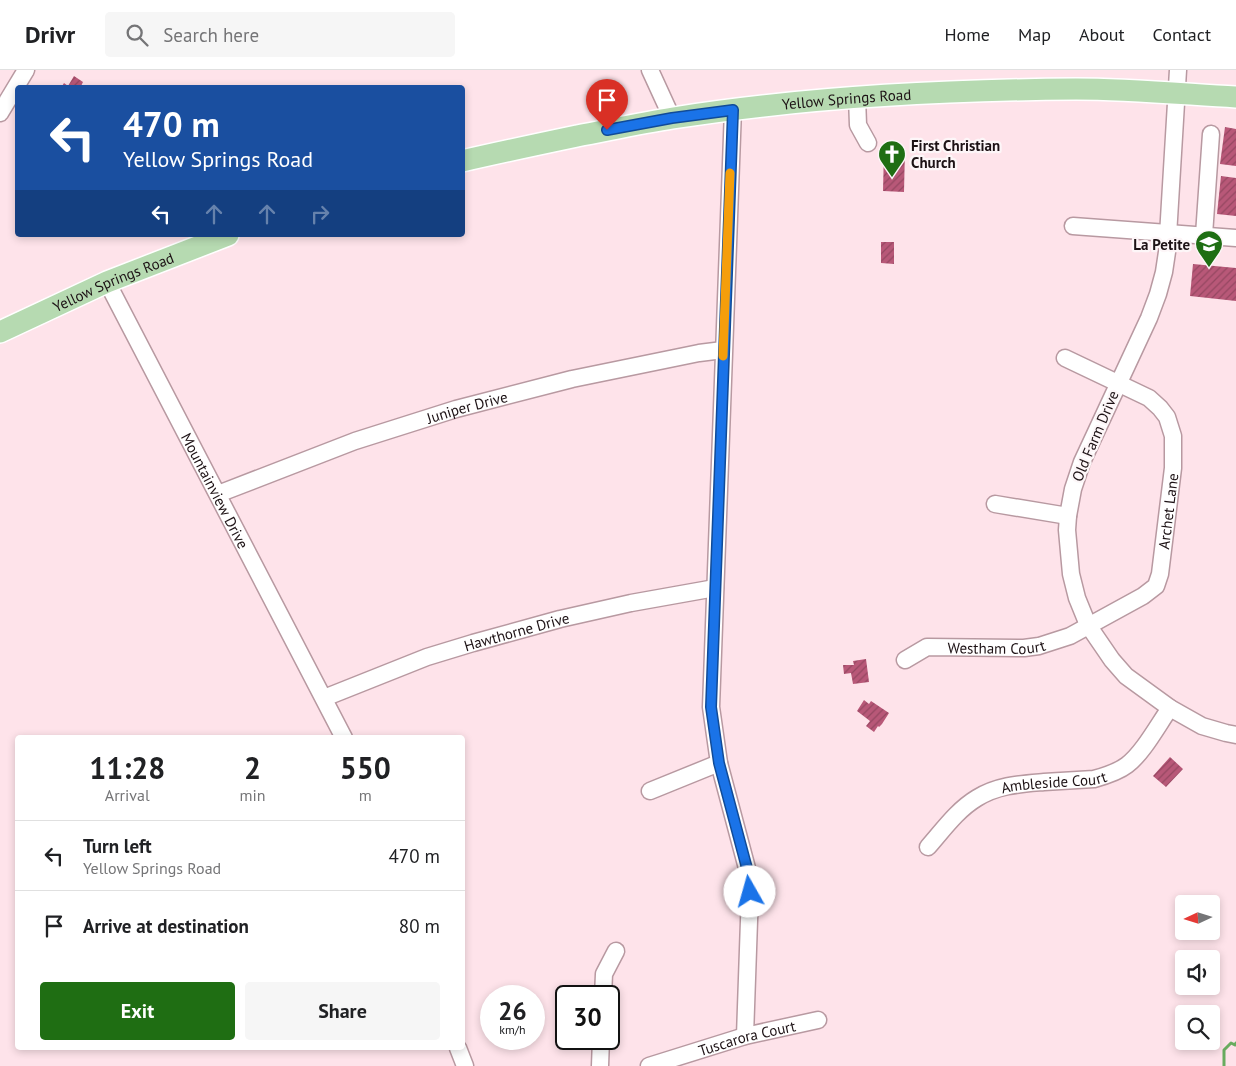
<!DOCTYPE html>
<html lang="en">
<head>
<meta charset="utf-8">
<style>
  body { margin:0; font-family:"PT Sans",sans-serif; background:#f6f6f6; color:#202124; height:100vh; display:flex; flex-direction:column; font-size:19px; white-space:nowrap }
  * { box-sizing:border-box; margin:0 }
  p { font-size:16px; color:#757577 }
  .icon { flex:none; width:28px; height:28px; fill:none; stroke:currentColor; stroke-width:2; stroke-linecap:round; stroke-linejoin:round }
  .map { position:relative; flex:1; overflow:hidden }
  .side { position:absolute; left:15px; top:665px; width:450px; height:315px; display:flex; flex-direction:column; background:#fff; border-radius:5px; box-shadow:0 2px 8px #0003 }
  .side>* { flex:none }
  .hud { position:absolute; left:15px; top:15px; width:450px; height:152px; border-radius:5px; box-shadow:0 2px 8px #0003; background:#1a4fa0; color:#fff; overflow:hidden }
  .needle { width:32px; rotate:266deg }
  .fabs { position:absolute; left:1175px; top:825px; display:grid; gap:10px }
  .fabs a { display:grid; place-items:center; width:45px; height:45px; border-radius:5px; background:#fff; box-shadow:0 2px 8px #0003; font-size:25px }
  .speed { position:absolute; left:480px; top:915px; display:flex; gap:10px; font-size:25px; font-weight:700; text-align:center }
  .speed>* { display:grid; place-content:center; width:65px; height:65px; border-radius:50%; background:#fff; box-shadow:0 2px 8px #0003; line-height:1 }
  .speed small { font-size:12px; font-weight:400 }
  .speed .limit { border:2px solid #111; border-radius:8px; background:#fff; color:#111 }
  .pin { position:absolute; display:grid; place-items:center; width:42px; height:42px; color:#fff; margin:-51px -21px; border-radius:50% 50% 50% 0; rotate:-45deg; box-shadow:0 0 5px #0007 }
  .pin .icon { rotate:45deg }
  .me { position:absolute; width:55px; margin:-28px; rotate:353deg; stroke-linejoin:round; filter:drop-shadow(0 0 4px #0008) }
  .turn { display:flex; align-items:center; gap:18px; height:105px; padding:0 25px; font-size:22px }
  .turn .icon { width:65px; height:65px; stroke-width:2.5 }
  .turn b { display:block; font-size:35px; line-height:42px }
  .lanes { display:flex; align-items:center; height:48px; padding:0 25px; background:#0003; justify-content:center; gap:25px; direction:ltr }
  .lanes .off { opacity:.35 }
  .eta { display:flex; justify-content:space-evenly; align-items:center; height:85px; text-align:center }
  .eta b { font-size:30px; font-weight:800; line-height:35px }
  .button { display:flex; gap:10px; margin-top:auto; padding:10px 25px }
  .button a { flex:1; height:58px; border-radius:5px; background:#1f6e13; color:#fff; font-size:20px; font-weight:800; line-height:58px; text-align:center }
  .button a+a { background:#f6f6f6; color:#202124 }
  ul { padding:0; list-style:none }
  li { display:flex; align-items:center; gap:15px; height:70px; padding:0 25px; border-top:1px solid #e0e0e0 }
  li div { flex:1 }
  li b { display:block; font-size:19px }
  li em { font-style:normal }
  header { display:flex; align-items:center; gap:30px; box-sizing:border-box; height:70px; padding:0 25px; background:#fff; border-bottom:1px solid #e0e0e0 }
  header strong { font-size:24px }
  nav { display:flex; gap:28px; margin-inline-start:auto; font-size:18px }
  .search { width:350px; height:45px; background:#f6f6f6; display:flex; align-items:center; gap:12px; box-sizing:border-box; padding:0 18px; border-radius:5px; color:#757577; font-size:19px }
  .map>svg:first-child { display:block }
</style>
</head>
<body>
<header>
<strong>Drivr</strong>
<div class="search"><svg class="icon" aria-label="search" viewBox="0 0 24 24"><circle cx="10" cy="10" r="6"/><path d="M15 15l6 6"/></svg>Search here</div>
<nav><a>Home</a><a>Map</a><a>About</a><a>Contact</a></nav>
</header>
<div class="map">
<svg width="1236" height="996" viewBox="0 0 1236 996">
  <defs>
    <pattern id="building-hatch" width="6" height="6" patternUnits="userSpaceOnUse" patternTransform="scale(1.25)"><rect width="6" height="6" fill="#b85878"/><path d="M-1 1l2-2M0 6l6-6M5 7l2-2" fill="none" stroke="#954761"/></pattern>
  </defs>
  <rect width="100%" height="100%" fill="#fee3ea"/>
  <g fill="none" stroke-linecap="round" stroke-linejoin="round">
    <path stroke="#69ac5f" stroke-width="3" d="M1224 996V980L1231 973 1235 975 1236 973"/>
  </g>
  <path fill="url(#building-hatch)" d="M74 6 83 12 80 18H61L64 13 68 16Z
    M1225 57 1236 59V96L1220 94Z
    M889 77H899V79H905L904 122 883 121 884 80H889Z
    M1221 106 1236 108V146L1217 144Z
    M881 172H894V194L881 193Z
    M1193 194 1236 198V231L1190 226Z
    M866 589 869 612 853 614 851 603 844 604 843 595H854L853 591Z
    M864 630 869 634 871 631 889 643 882 654 879 657 878 656 874 662 866 656 870 651 857 641Z
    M1170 687 1183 699 1166 717 1153 706Z"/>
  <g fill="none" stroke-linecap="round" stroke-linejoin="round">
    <g stroke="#b899a1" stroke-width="19">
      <g id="minor">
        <path d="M650 0 672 48"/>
        <path d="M1178 0 1167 182 1164 202 1158 224 1149 248 1082 392 1073 419 1068 446 1067 460 1071 504 1077 528 1088 555 1112 590 1126 606 1170 638 1202 656 1226 663 1236 665"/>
        <path d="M857 27 858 55 868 73"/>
        <path d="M733 39 711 637 719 693 748 802 750 822 745 966"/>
        <path d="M0 43 26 0"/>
        <path d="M1073 156 1236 168"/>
        <path d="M1204 165 1211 64"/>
        <path id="s1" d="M107 212 344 668"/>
        <path id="s2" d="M218 424 355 371 456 339 572 309 699 283 723 280"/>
        <path d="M995 434 1068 446"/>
        <path id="s3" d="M905 590 927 577 1024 578 1039 576 1070 566 1143 526 1156 516 1160 504 1173 398V366L1167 347 1160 338 1149 328 1065 288"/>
        <path id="s4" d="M324 628 427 587 473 573 560 549 631 533 715 518"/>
        <path d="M650 721 719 693"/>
        <path id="s5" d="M928 777C943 760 957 740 977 728 998 715 1020 714 1044 712 1061 711 1077 710 1094 709 1105 706 1118 702 1127 695 1143 683 1158 655 1170 638"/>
        <path d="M603 926 604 904 616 881"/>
        <path d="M458 978 465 996"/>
        <path d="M600 996 601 969"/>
        <path id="s6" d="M649 996 745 966 818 950"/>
      </g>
    </g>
    <g stroke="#fff" stroke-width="24">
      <g id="major">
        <path id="s7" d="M462 91C501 82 539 74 577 66 609 60 641 53 673 48 806 27 941 20 1076 19 1129 19 1183 24 1236 27"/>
        <path id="s8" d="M0 262 107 212 228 165"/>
      </g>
    </g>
    <use href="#minor" stroke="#fff" stroke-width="16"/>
    <use href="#major" stroke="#b6dab1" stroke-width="21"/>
  </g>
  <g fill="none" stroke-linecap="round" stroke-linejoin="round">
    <g stroke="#114b97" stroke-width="12">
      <path id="route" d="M607 60 672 48 733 40 711 637 719 693 748 802 750 822"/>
    </g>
    <use href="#route" stroke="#1a73e8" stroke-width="9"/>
    <path stroke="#f59e0b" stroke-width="9" d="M723 286 730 103"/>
  </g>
  <defs>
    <g id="church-pin" transform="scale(1.4375)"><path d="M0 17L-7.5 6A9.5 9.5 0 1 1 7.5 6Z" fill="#1f6e13" stroke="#fdf6f8"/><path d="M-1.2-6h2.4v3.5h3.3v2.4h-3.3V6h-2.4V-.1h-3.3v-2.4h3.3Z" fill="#fff"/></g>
    <g id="school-pin" transform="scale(1.4375)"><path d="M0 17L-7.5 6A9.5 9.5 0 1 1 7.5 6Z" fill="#1f6e13" stroke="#fdf6f8"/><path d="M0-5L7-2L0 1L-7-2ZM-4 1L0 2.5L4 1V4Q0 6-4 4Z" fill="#fff"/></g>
  </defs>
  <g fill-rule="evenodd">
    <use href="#church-pin" x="892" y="84"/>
    <use href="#school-pin" x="1209" y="174"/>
  </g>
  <g text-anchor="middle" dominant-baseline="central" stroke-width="4.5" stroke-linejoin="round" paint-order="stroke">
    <g font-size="15" fill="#1d1215" stroke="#fdf6f8">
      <text stroke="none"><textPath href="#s7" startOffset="390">Yellow Springs Road</textPath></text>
      <text stroke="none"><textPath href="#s8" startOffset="124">Yellow Springs Road</textPath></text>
      <text stroke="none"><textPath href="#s2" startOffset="264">Juniper Drive</textPath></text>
      <text transform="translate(1095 366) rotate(-67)">Old Farm Drive</text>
      <text stroke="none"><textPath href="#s1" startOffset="235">Mountainview Drive</textPath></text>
      <text stroke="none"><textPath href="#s3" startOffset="346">Archet Lane</textPath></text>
      <text stroke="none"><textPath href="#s4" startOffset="204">Hawthorne Drive</textPath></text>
      <text stroke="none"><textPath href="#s3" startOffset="95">Westham Court</textPath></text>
      <text stroke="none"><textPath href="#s5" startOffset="149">Ambleside Court</textPath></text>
      <text stroke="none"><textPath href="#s6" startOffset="102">Tuscarora Court</textPath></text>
    </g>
    <g font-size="15" font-weight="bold" fill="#1d1215" stroke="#fdf6f8" text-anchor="start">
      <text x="911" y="75">First Christian<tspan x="911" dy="17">Church</tspan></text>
      <text x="1190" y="174" text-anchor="end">La Petite</text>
    </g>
  </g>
</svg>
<div class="fabs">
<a><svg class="needle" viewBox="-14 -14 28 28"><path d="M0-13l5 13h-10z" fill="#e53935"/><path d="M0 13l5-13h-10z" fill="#757577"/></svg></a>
<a><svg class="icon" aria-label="sound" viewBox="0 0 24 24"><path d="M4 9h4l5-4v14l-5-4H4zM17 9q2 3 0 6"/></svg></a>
<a><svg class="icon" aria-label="search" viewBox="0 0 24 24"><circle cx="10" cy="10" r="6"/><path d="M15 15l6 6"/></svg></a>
</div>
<div class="speed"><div>26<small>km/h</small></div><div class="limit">30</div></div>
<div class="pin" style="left:607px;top:60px;background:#d93025"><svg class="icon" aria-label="arrive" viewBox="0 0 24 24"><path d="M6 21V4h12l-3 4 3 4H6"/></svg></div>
<svg class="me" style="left:750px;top:822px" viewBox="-20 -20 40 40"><circle r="19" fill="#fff"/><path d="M0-13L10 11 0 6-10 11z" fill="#1a73e8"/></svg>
<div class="hud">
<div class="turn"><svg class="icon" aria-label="left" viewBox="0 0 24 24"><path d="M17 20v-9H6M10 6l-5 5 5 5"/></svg><div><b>470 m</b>Yellow Springs Road</div></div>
<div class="lanes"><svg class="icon" aria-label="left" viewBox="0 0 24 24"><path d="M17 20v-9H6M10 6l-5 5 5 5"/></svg><svg class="icon off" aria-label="ahead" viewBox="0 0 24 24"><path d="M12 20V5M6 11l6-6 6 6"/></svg><svg class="icon off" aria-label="ahead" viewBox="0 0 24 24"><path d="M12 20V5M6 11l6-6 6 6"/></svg><svg class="icon off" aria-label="right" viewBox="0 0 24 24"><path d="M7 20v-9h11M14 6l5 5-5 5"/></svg></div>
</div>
<section class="side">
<div class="eta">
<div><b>11:28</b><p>Arrival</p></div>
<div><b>2</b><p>min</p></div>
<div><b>550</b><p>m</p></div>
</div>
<ul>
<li><svg class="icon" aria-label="left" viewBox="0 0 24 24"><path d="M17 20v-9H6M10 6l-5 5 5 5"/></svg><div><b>Turn left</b><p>Yellow Springs Road</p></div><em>470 m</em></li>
<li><svg class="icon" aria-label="arrive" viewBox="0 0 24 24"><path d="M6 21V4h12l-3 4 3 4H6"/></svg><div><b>Arrive at destination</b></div><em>80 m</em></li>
</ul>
<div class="button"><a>Exit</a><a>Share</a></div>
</section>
</div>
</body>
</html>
